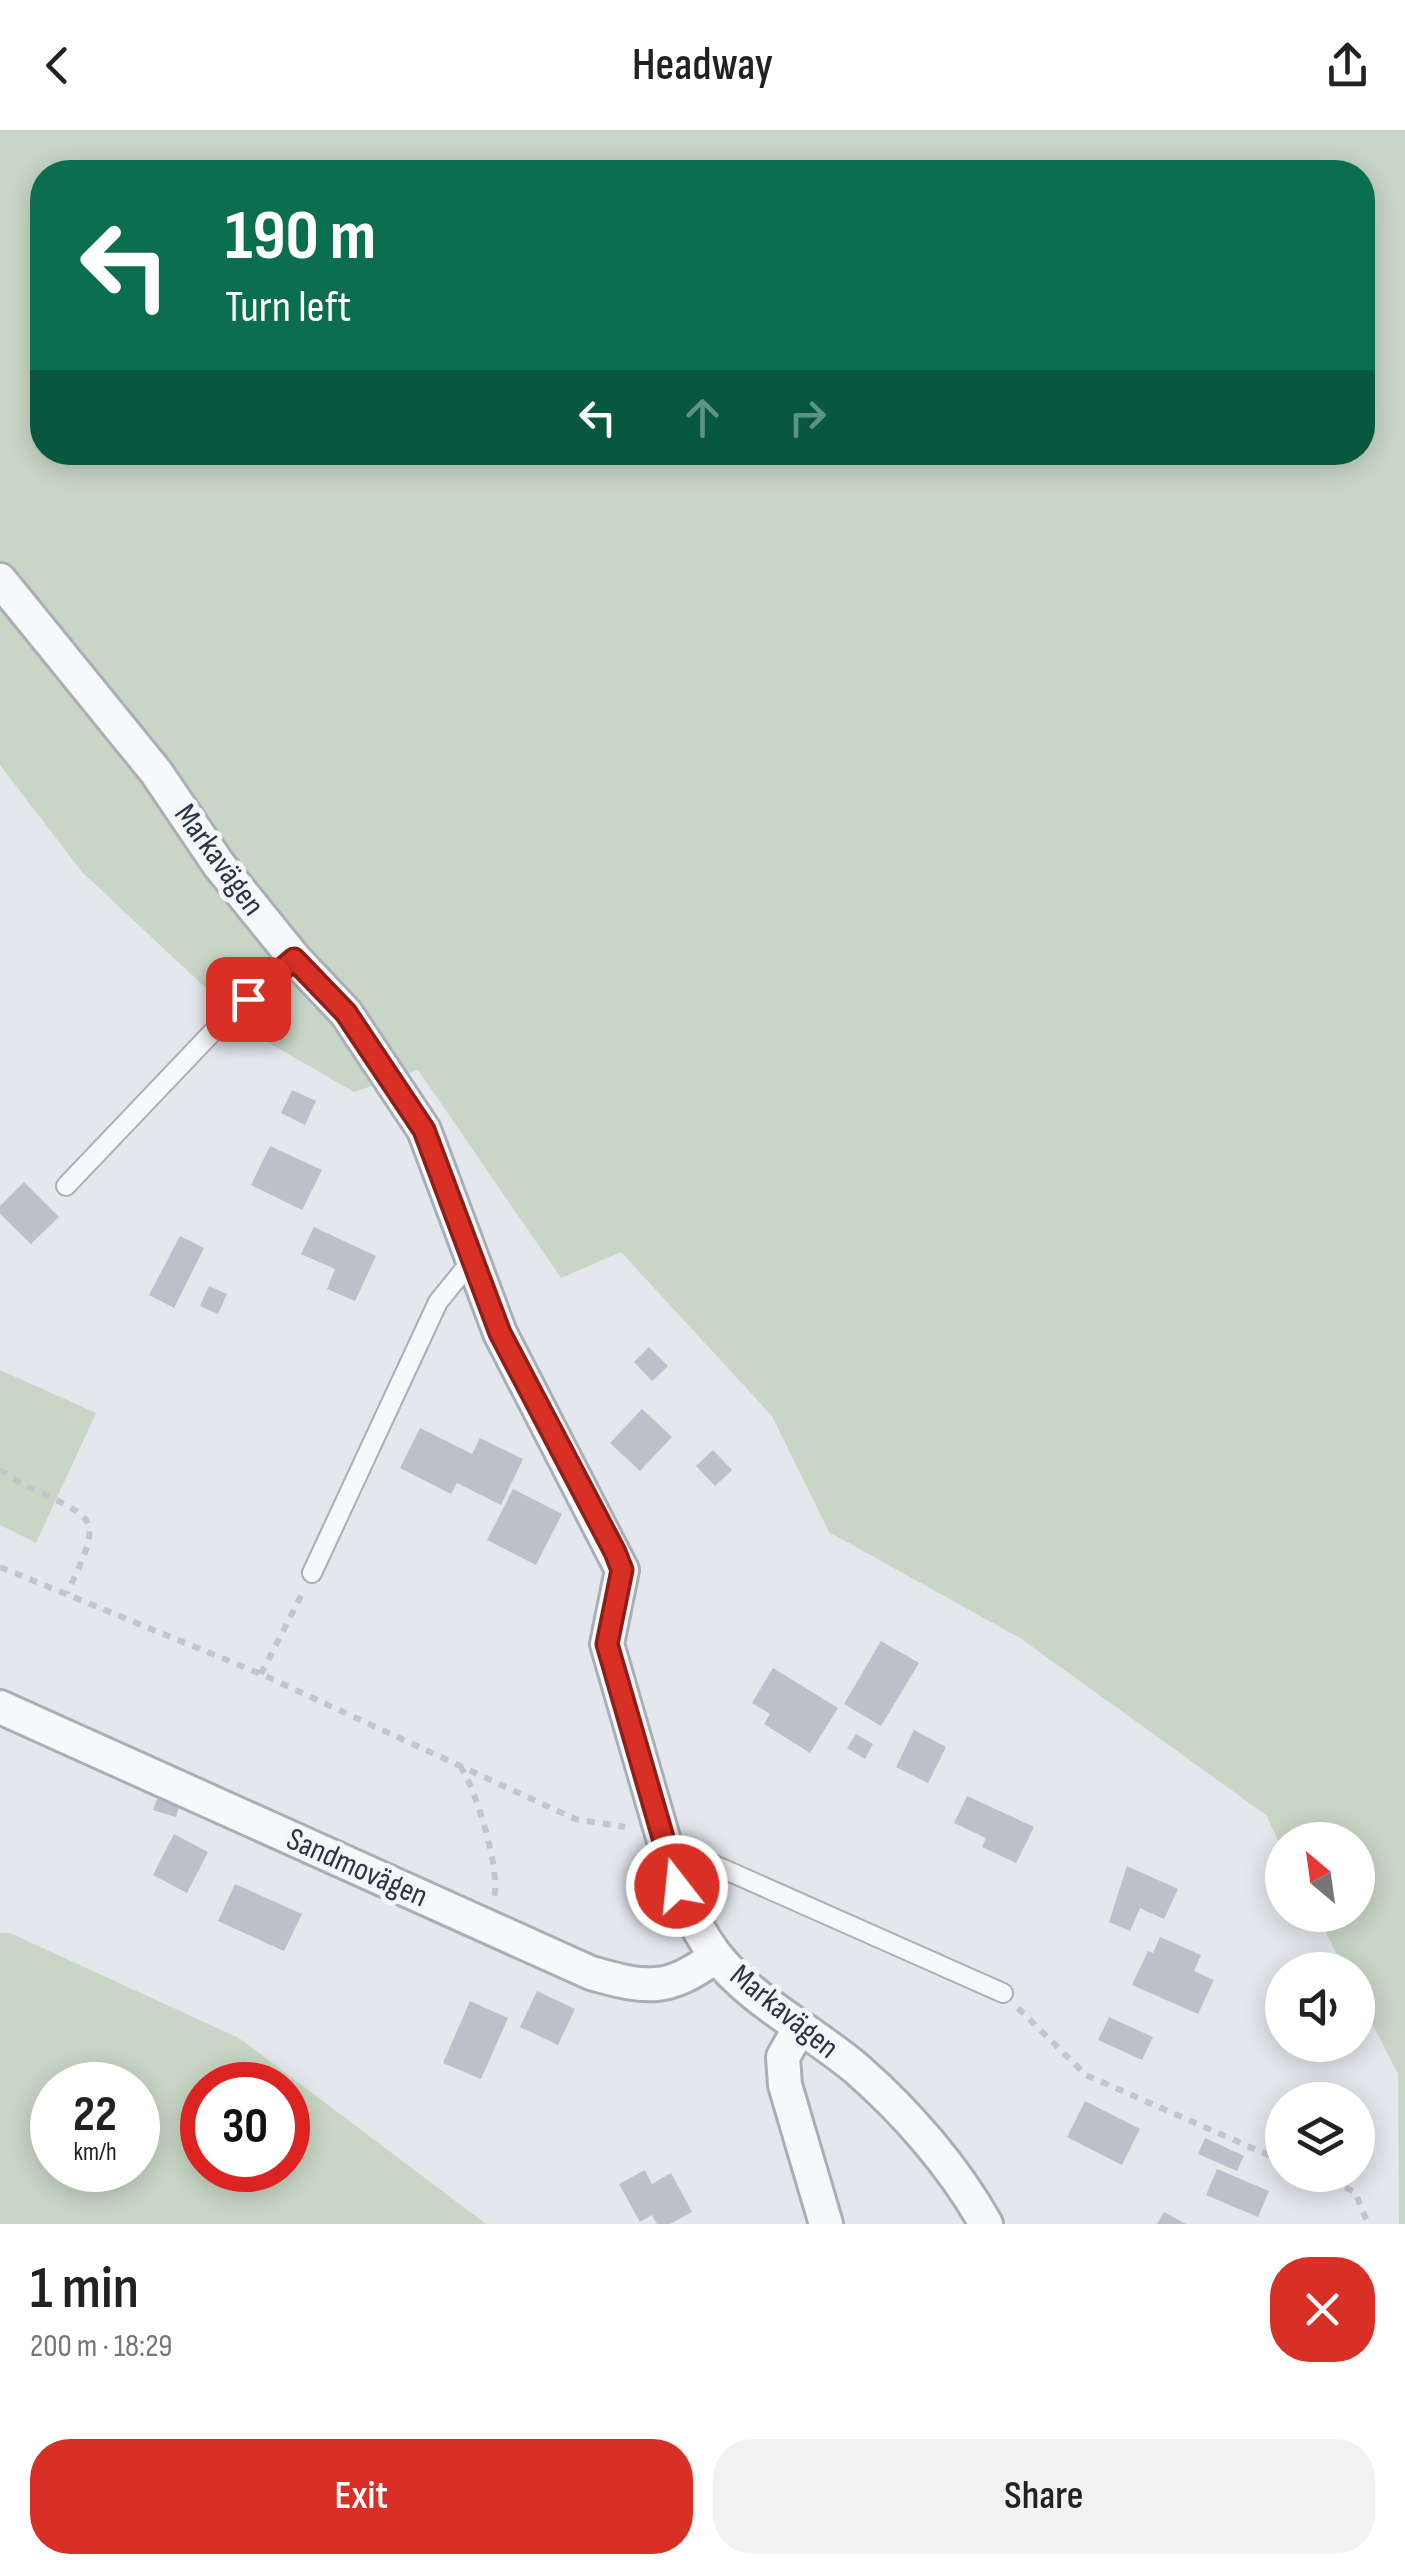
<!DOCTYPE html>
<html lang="en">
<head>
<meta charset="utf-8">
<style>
  body { margin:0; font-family:"Sofia Sans Condensed",sans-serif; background:#f2f2f2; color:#222; height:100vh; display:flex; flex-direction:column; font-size:38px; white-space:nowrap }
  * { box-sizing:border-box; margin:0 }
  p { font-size:32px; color:#767676 }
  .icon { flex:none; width:55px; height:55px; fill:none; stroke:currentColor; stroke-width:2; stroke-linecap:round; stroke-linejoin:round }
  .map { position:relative; height:2094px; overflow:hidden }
  .drawer { display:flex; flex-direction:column; background:#fff; flex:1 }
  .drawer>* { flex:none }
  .top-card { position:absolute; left:30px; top:30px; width:1345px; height:305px; border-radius:40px; box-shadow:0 5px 25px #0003; background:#0b6e4f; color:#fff; overflow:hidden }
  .needle { width:65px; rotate:331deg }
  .buttons { position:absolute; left:1265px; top:1692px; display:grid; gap:20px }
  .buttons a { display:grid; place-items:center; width:110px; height:110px; border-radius:50%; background:#fff; box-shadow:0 5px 25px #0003; font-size:50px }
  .speed { position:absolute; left:30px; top:1932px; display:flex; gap:20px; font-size:50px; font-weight:700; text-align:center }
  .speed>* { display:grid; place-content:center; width:130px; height:130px; border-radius:50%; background:#fff; box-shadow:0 5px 25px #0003; line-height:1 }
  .speed small { font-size:25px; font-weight:400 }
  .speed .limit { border:15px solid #d22; background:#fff; color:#111 }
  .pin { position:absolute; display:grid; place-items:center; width:85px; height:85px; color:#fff; margin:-42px; border-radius:20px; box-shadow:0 5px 15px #0006 }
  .me { position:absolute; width:110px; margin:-55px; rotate:344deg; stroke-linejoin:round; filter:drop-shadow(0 0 8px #0008) }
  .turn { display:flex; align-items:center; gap:35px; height:210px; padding:0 30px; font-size:45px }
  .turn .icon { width:130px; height:130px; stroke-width:2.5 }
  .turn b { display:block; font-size:70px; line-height:85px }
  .lanes { display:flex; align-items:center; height:95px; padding:0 30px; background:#0003; justify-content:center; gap:50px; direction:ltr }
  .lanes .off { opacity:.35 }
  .round { display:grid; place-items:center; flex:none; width:105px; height:105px; border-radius:40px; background:#f2f2f2 }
  .headline { display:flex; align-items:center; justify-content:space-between; height:170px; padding:0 30px }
  h1 { font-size:60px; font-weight:600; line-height:75px }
  .primary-button { display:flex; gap:20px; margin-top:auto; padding:20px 30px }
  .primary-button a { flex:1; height:115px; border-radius:40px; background:#d93025; color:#fff; font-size:40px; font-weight:600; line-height:115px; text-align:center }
  .primary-button a+a { background:#f2f2f2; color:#222 }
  header { display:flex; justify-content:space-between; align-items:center; height:130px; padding:0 30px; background:#fff; font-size:45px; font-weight:600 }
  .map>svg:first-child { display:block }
</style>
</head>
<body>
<header><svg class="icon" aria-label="back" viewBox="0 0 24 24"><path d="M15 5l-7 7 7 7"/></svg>Headway<svg class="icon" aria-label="share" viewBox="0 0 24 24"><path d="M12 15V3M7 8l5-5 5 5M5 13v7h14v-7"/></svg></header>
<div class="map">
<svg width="1405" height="2094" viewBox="0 0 1405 2094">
  <rect width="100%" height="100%" fill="#e4e7ec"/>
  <path fill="#c9d6c5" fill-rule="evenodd" d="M0 0H1405V2094H1399L1398 1944 1358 1865V1840H1345L1317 1785H1358V1710H1282V1718L1266 1685 1020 1508 829 1402 772 1286 621 1122 561 1148 418 940 354 962 257 906 82 742 0 635ZM42 42H1362V322H42Z
    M0 1240 96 1283 36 1413 0 1395Z
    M0 1803H10L239 1908 486 2094H0ZM138 1955V2040H52V1955ZM288 1955V2040H202V1955Z"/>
  <path fill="#bbc0ca" d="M292 960 316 971 305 995 281 983Z
    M270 1016 322 1040 302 1080 251 1055Z
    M24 1052 59 1087 31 1114 0 1084V1076Z
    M314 1097 376 1126 355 1171 327 1159 335 1139 301 1124Z
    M180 1106 204 1118 174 1178 149 1165Z
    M209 1156 227 1164 218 1184 200 1176Z
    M649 1217 668 1236 652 1251 634 1232Z
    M642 1279 672 1307 640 1341 610 1313Z
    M420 1298 472 1324 480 1308 523 1329 501 1375 457 1353 451 1364 400 1338Z
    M713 1320 732 1340 715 1356 696 1336Z
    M513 1359 562 1384 536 1435 487 1410Z
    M881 1511 919 1533 881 1596 844 1574Z
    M773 1538 838 1578 810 1623 764 1594 770 1584 752 1573Z
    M914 1600 946 1617 928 1653 896 1637Z
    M856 1604 873 1614 865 1629 847 1618Z
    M967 1666 1034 1697 1016 1733 982 1717 986 1708 954 1693Z
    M158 1667 180 1674 176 1687 153 1680Z
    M174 1704 208 1722 187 1763 153 1745Z
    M1127 1736 1178 1759 1164 1789 1140 1778 1130 1801 1109 1792Z
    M235 1754 302 1784 284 1821 218 1791Z
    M1160 1807 1201 1825 1194 1841 1214 1850 1198 1884 1132 1855 1148 1821 1153 1823Z
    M537 1861 575 1879 558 1915 520 1897Z
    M470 1871 508 1888 481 1949 443 1933Z
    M1109 1887 1153 1907 1142 1930 1098 1910Z
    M1085 1971 1140 1999 1122 2035 1067 2007Z
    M1205 2008 1244 2026 1237 2041 1198 2024Z
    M1217 2039 1269 2061 1258 2087 1206 2065Z
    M645 2040 652 2054 671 2043 692 2082 670 2094H657L652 2085 640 2092 619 2054Z
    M1164 2082 1186 2094H1157Z"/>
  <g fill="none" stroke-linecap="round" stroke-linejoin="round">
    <g stroke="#a9aeb7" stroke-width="22">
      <path id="lane" d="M66 1056 225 889 295 829
        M312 1443 438 1172 472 1130
        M665 1713 1003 1863"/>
    </g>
    <g stroke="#a9aeb7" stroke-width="38">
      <path id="street" d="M0 450 156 642 219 735 295 829 346 883 424 1000 500 1203 622 1440 607 1514 677 1756C688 1779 699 1803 714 1823 751 1872 813 1901 858 1940 907 1983 954 2037 986 2094
        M0 1577 591 1843C647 1859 668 1862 716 1826
        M800 1897 783 1927 785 1955 826 2094"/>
    </g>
    <path stroke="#c2c5cb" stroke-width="6" stroke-dasharray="8 8" stroke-linecap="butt" d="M0 1340C10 1344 16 1352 26 1356 97 1390 105 1384 67 1463
      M0 1437 261 1544 575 1689 625 1697
      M261 1544 303 1462
      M460 1636C476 1658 501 1742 494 1767
      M1018 1878 1086 1945 1282 2031
      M1316 2045 1355 2062 1368 2094"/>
    <use href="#lane" stroke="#f7f8fa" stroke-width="18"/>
    <use href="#street" stroke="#f7f8fa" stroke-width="32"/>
  </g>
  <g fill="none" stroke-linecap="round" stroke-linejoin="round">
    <g stroke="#8d1f18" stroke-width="25">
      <path id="route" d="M248 869 294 829 346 883 424 1000 500 1203 615 1422 622 1440 607 1514 677 1756"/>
    </g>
    <use href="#route" stroke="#d93025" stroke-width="18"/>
  </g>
  <g text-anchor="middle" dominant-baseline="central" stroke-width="10" stroke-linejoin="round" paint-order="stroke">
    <g font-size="32" fill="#2b3445" stroke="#f4f6f9">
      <text transform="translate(219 730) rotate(54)">Markavägen</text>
      <text transform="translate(357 1738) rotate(24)">Sandmovägen</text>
      <text transform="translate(784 1882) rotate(39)">Markavägen</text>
    </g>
  </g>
</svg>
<div class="buttons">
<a><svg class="needle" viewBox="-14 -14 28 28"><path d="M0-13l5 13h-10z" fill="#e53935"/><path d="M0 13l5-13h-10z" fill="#767676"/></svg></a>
<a><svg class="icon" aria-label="sound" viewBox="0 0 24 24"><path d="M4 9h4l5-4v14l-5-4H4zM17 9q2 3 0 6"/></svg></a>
<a><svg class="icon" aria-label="layers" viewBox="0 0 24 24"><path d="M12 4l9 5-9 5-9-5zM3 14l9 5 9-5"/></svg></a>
</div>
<div class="speed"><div>22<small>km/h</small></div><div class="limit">30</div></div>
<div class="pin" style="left:248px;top:869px;background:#d93025"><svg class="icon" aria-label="arrive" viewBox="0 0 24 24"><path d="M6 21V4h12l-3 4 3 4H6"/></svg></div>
<svg class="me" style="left:677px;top:1756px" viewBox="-20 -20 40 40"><circle r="17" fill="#d93025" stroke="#fff" stroke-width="3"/><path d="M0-11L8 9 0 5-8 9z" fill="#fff"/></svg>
<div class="top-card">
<div class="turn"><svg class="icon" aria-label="left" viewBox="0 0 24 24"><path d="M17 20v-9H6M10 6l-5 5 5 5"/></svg><div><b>190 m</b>Turn left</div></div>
<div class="lanes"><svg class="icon" aria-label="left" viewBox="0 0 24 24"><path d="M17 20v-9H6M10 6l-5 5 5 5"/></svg><svg class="icon off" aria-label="ahead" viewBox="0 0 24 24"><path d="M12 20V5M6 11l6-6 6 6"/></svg><svg class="icon off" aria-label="right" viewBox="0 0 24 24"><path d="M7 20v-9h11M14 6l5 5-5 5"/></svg></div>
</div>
</div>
<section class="drawer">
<div class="headline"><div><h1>1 min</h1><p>200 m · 18:29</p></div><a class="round" style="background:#d93025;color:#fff"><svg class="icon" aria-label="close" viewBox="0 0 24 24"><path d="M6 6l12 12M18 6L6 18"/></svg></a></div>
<div class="primary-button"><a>Exit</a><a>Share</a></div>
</section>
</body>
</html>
